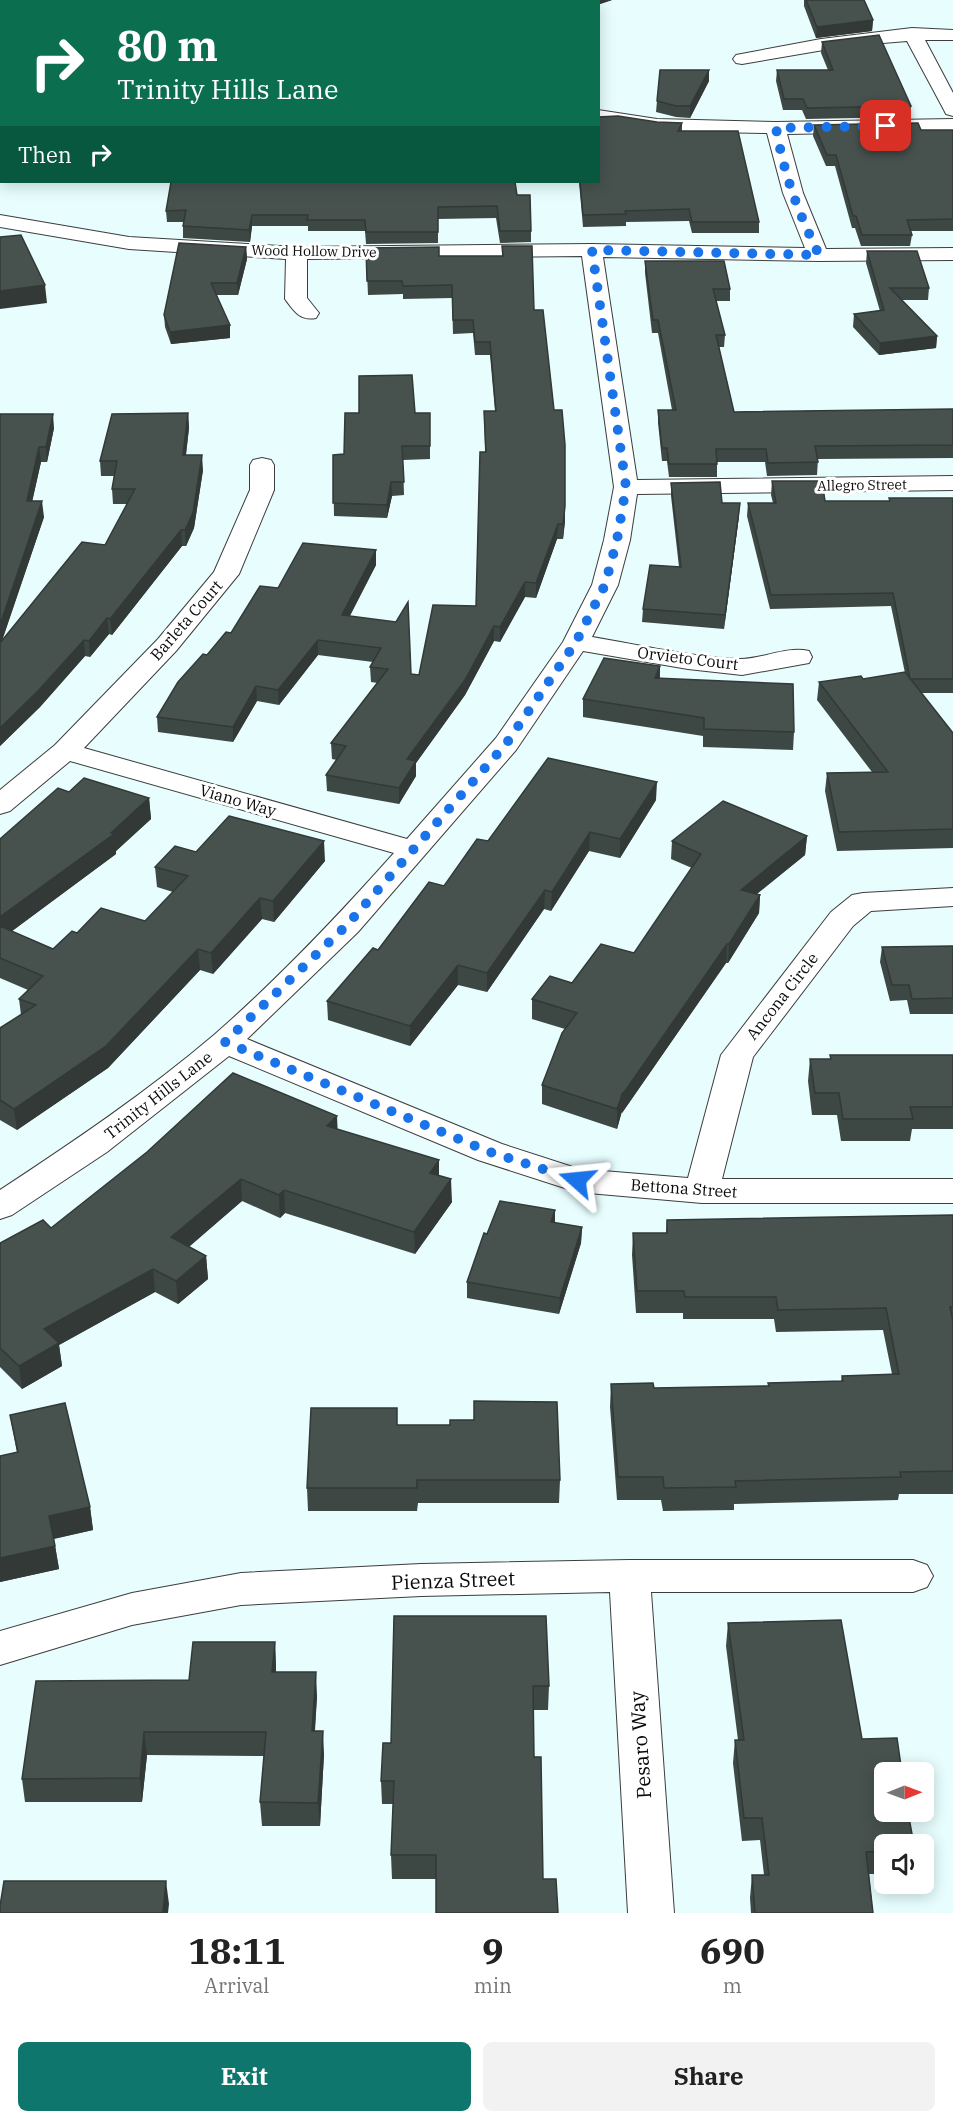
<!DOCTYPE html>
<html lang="en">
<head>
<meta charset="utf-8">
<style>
  body { margin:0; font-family:"IBM Plex Serif",serif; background:#f2f2f2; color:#222; height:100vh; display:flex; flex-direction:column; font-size:22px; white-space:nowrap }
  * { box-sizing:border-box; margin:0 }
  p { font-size:20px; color:#767676 }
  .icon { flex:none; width:33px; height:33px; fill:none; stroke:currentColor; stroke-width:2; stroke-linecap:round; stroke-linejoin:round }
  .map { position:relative; height:1913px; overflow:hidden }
  .details { display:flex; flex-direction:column; background:#fff; flex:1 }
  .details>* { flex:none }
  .guide { position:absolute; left:0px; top:0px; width:600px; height:183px; box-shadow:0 3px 15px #0003; background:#0b6e4f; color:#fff; overflow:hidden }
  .needle { width:39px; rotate:89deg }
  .fabs { position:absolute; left:874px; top:1762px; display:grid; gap:12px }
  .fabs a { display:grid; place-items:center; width:60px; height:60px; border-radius:9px; background:#fff; box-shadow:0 3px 15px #0003; font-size:30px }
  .pin { position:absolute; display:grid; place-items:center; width:51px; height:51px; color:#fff; margin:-26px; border-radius:12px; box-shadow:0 3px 9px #0006 }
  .me { position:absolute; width:66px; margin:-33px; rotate:288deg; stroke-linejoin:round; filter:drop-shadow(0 0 4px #0008) }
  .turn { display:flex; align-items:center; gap:21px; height:126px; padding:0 18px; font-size:27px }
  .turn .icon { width:78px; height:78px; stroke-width:2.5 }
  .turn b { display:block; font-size:42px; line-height:51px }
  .then { display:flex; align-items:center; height:57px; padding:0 18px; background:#0003; gap:12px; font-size:22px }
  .eta { display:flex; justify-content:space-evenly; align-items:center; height:102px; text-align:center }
  .eta b { font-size:36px; font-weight:700; line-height:42px }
  .primary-button { display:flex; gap:12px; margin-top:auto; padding:12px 18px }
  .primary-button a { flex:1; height:69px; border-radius:9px; background:#0f766e; color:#fff; font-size:24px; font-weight:700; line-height:69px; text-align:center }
  .primary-button a+a { background:#f2f2f2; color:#222 }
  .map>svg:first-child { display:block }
</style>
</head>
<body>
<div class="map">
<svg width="953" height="1913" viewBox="0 0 953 1913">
  <rect width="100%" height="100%" fill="#e7fdfe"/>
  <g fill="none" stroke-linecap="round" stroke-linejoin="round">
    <g stroke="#3d3d3d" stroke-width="2">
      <path id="minor" d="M489 0H507L489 2Z
        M912 28 953 30V40H925L953 93V116L946 114 944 110 907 41 847 46 742 64 736 63 733 59 736 55 821 39Z
        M598 110 657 119 776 122 953 119V131L787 134 803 193 826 249 953 248V260L819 261 603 257 637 480 953 476V490L637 494 630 540 618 585 592 637C641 645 690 657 740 659 763 659 786 646 809 651L812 657 809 663 742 675 688 669 583 651 516 750 358 932 247 1039 502 1144 579 1169 688 1178 721 1055 831 912 852 895 863 893 953 888V906L871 911 853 926 753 1057 722 1179H953V1203H702L577 1192 478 1160 229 1056 107 1152 12 1215 0 1219V1190C73 1142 147 1092 214 1035 278 979 337 917 394 853L70 761 10 811 0 814V790L55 745 158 639 214 572 250 490V465L253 460 262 458 271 460 274 465V490L239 574 176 651 84 748 407 839 496 738 563 642 592 585 604 540 614 487 582 256 307 259V298L319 313 316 318C300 321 294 311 285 299L286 259 129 249 0 227V215L129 237 297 247 592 244 805 248 783 193 767 133 657 131 598 122Z
        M629 1560H913L927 1565 933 1576 927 1587 913 1592H651L674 1913H628L610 1592 421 1596 241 1605 132 1625 0 1665V1631L132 1593 241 1573 421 1564Z"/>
    </g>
    <use href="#minor" fill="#fff" fill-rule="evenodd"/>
  </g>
  <path fill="#3d4743" d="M283 0H360L362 2H286Z
    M529 0H612L600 4H598V2H529Z
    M804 0H864L873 20 872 31 816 38 804 6Z
    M822 42 911 106 910 117 806 119 802 110H783L776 81 777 70H828L821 53Z
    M709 81 690 118 676 117 656 112 657 101Z
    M657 122 682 123V131L759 222V233H692L689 221 626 222V226L583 227 579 182H598Z
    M2 124V164H0V126Z
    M814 125 921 130H953V231H911L912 235 910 246H861L855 228H852L835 166H826L813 136Z
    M517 195 531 231V242L500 243 496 218 438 219V243L366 244 365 231H308V226H252L250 242 183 238V226L184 222H167L166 211Z
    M502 246 534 310 565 521 563 539H557L536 598 525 597 500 642 494 641 465 695 416 763V776L399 804 327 791 326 775 337 760 332 759 331 743 378 683 371 682 370 667 373 662 318 655 279 705 257 701 233 742 158 732 157 717 207 655 231 633 278 588 376 550V565L350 616 411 674 419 675 476 606 485 452 484 411H495L490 355H475L473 333 453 334 452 298 403 299V294L368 295 366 248 439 256H502Z
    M246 247 247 259 238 295H216L230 338 171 344 165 327 164 315Z
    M867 251 929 288 928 300H902L937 336 936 348 879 355 853 327 854 314 880 311 866 263Z
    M645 261 730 289V301H716L725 335 724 347H719L734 412 953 409V458L818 459 817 475 767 476 765 462H717V477H669L667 461H662L658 423V410H672L658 333H652L645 273Z
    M188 413 189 428 186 455 203 470 194 528 186 546H182L112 635 109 634 90 657 85 656 40 707 0 746V414L54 428 47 462H41L32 501 44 517 2 641 105 545 127 504H113L112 489 114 476H101L100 461Z
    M415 413H430V459L403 460 404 495 392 496 387 518 334 516 333 455 344 454Z
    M772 481 825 501H889V498H953V693H921L953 733V848L837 851 825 791 827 773 872 772 817 700 819 682 863 679 905 673 891 606 770 609 747 516 748 503H773L771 495Z
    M671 483 722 503 739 516 724 629 642 622 643 609 679 567 671 496Z
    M660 666V678L794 732 793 750 703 747V736L583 717V699Z
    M69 792 149 798 151 819 116 851V854L12 931 53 949 77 933 145 921 173 892 157 887 155 867 196 852 325 861 274 922 262 919 213 974 200 970 108 1068 17 1130 0 1120V1028L21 1015 19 999 28 990 0 978V839Z
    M656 800 620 858 589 851 551 911 544 909 487 992 458 985 410 1046 328 1020 327 1001 378 950 444 886 488 841Z
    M807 836 805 855 757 894 760 895 759 913 728 963H726L622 1113V1111L617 1129 542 1104V1085L565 1029 532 1019V999L572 983 634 953 692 868 671 859 672 841Z
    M953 946V1014H910L907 1000 890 1001 880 962 882 947Z
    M830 1055H953V1129H912L910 1141H841L837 1115H812L808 1081 810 1059H830Z
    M338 1129 439 1176 452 1202 415 1254 285 1213 280 1218 242 1201 189 1247 206 1256 208 1279 178 1304 155 1292 59 1345 62 1366 22 1389 0 1367V1243L51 1228Z
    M555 1210V1223L582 1227 581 1243 559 1314 467 1298V1282L487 1234Z
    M953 1215V1494H899L898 1500 734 1504V1510L663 1511 661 1500H617L610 1407 611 1384 654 1388 768 1386V1383L841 1381 842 1376 892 1374 883 1330 776 1332 774 1319H683V1313H636L632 1255 633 1233H666L667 1220Z
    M10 1415 90 1507 93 1530 54 1539 59 1569 0 1582V1456L17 1453Z
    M474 1420 560 1480 559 1503H418L417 1511H308L307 1488 397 1425H450Z
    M394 1616 549 1686 548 1710H533L534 1757 543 1879H392L391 1855 393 1804H382L381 1781 391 1743Z
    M728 1623 862 1739 885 1845V1874H869L873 1913H751L750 1898 752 1875H764L760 1840 742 1841 733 1763 735 1740H738L726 1646Z
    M275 1642 276 1672 317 1696 315 1731 324 1754 320 1826H262L260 1802 264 1756 147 1755 142 1802H25L22 1779 189 1680Z"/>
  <path fill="#323937" d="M582 0H590V2H581Z
    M600 0H612L600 4Z
    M873 20 872 31 816 38 817 27Z
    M709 70V81L690 118V106Z
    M252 215V226L250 242 249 230Z
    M246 247 247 259 238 295 237 283Z
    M45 285 47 303 0 309V291Z
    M230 325V338L171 344 170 332Z
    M937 336 936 348 879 355 880 343Z
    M188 413 189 428 184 470 183 455Z
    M53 414 54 428 47 462 46 447Z
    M39 447 41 462 29 516 27 501Z
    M202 455 203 470 194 528 186 546 185 530Z
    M391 482 392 496 387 518V505Z
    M42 501 44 517 0 646V625Z
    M740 503 739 516 724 629 725 615Z
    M565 506V521L563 539V524Z
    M558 524 557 539 536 598V583Z
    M181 530 182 546 112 635 110 619Z
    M376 550V565L342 630V615Z
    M525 582V597L500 642V627Z
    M107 618 109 634 90 657 89 641Z
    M494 626V641L465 695 416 763V776L399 804V788L407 759Z
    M84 640 85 656 40 707 0 746V728Z
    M318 640V655L279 705 278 690Z
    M660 666 659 684 655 678Z
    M256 686 257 701 233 742V727Z
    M657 782 656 800 620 858V839Z
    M149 798 151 819 116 851V854L0 940V917L111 833Z
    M590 832 589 851 551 911 552 892Z
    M807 836 805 855 739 908 741 890Z
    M324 841 325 861 274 922 273 901Z
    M545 890 544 909 487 992V973Z
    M760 895 759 913 728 963 729 944Z
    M260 898 262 919 213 974 211 953Z
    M727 944 726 963 622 1113 623 1094Z
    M198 949 200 970 108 1068 17 1130 14 1109Z
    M458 965V985L410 1046V1026Z
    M623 1092 622 1111 617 1129V1109Z
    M337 1116 338 1138 327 1126Z
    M439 1160V1182L430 1173Z
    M241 1179 242 1201 173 1260 171 1237Z
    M451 1179 452 1202 415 1254 414 1232Z
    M284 1190 285 1213 280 1218 279 1195Z
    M555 1210V1226L551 1222Z
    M582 1227 581 1243 559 1314 560 1298Z
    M206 1256 208 1279 178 1304 176 1281Z
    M153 1269 155 1292 59 1345 62 1366 22 1389 19 1366 44 1329Z
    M90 1507 93 1530 52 1539 49 1516Z
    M55 1546 59 1569 0 1582V1558Z
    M275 1642 276 1666 274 1696 272 1672Z
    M316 1672 317 1696 313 1755 312 1731Z
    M323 1731 324 1754 320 1826 318 1803Z
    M144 1732 147 1755 142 1802 140 1778Z
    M166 1881 169 1904 168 1913H163Z"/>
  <path fill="#47524e" stroke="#323937" stroke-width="1.5" d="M299 0H360L362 2H301Z
    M380 0H448L447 1 444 2H378Z
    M534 0H582L581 2H533Z
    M806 0H864L873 20 817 27Z
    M879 35 911 106 807 108 803 99H784L777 70H833L822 42Z
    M660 70H709L690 106H676L657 101Z
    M618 116 657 122 682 123 678 131H738L759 222H692L689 209 625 211 626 214 583 215 580 182H598V117Z
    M918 123 921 130H953V219L907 220 912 235H862L856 216H853L836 155H827L814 125Z
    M2 124V153H0V126Z
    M171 182H515L517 195H530L531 231H500L497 206 438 207V232H366L365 220H307L308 215H252L249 230 183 226 186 210 166 211Z
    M21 235 45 285 0 291V237Z
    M179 243 246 247 237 283H211L230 325 170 332 164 315Z
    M502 246H532L534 310H543L554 410H562L565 445V506L563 524H558L536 583 525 582 500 627 494 626 465 680 407 759 416 761 399 788 326 775 346 746 331 743 388 669 370 667 381 648 318 640 278 690 256 686 233 727 157 717 178 682 203 654 207 655 226 632 231 633 260 586 278 588 303 543 376 550 342 615 396 622 408 602 411 674 419 675 433 605 476 606 480 452H486L484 411H496L490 342H475L473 320H453L452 285 403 286 402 281H367L366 248 439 247V256H503Z
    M867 251H917L929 288H890L937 336 880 343 854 314 884 310Z
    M645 261H724L730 289H713L725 335H716L734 412 953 409V445L815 446 818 462 768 463 766 449H716L717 464H669L667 448H662L658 410H676L658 320H653Z
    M412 375 415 413H430V446H402L404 482H391L387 505 333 503V455L344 454 345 413H359V376Z
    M188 413 183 455H202L193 513 185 530H181L110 619 107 618 89 641 84 640 38 691 0 728V643L82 542 105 545 135 489H112L117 461H100L112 414Z
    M0 414H53L46 447H39L27 501H42L0 625Z
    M772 481H822L825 501H890L889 498H953V679H910L893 593 771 595 748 503H776Z
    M720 482 722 503H740L725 615 643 609 650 565 681 567 671 483Z
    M604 658 660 666 655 678 793 684 794 732 704 729V718L583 699Z
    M905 672 953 733V829L839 832 827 773 888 772 819 682 861 676 863 679Z
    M548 758 657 782 620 839 590 832 552 892 545 890 487 973 458 965 410 1026 327 1001 373 948 378 950 429 882 444 886 477 839 488 841Z
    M84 778 149 798 111 833 114 834 0 917V839L58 788 69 792Z
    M723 801 807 836 741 890 760 895 729 944H727L623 1094V1092L617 1109 542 1085 562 1033 577 1013 532 999 550 976 572 983 601 944 634 953 701 854 672 841Z
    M229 816 324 841 273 901 260 898 211 953 198 949 106 1046 14 1109 0 1100V1028L36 1005 19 999 43 976 0 958V926L53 949 72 931 77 933 101 908 145 921 188 876 155 867 175 846 196 852Z
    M953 946V998L912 999 909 985H892L882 947Z
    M830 1055H953V1107H910L913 1119H843L839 1093H815L810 1059H831Z
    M233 1073 337 1116 327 1126 439 1160 430 1173 451 1179 414 1232 284 1190 279 1195 241 1179 171 1237 206 1256 176 1281 153 1269 44 1329 59 1343 19 1366 0 1348V1243L43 1220 51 1228 147 1152Z
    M500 1201 555 1210 551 1222 582 1227 560 1298 467 1282 484 1233 487 1234Z
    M953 1215V1307H950L953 1322V1471L900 1472 901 1477 735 1481 736 1487 664 1488 663 1477H618L611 1384 653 1383 654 1388 769 1386 768 1383 843 1381 842 1376 899 1374 886 1308 778 1310 776 1297H685L684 1291H637L633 1233H667V1220Z
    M474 1401 557 1402 560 1480H417V1488H307L311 1408H397V1425H450V1420H474Z
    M65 1403 90 1507 49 1516 55 1546 0 1558V1456L18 1452 10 1415Z
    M394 1616H546L549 1686H533L534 1757H541L543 1879H556L558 1913H436V1855H391L394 1781H381L383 1743H391Z
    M841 1620 862 1739 897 1738 902 1773H885V1812H908L914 1845H885V1851L866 1852 873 1913H755L752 1875H769L762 1818H744L735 1740H744L728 1623Z
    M193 1642H275L272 1672H316L312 1731H323L318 1803 260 1802 266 1732H144L140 1778 22 1779 36 1681 189 1680Z
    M4 1881H166L163 1913H0V1906Z"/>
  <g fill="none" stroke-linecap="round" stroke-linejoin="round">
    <path stroke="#1a73e8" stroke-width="10" stroke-dasharray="0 18" d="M577 1180 490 1152 225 1042 347 925 506 744 576 642 605 585 617 540 626 487 592 250 819 255C797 209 785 178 776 128L886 126"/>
  </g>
  <g text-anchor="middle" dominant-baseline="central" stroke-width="6" stroke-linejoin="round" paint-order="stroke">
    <g font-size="14" fill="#0a0a0a" stroke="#fff">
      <text transform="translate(314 251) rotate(1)">Wood Hollow Drive</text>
      <text transform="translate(862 485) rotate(-1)">Allegro Street</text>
    </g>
    <g font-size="16" fill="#0a0a0a" stroke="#fff">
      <text transform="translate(186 620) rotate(-49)">Barleta Court</text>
      <text transform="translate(688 658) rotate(7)">Orvieto Court</text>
      <text transform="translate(238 800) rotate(16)">Viano Way</text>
      <text transform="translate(782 996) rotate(-52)">Ancona Circle</text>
      <text transform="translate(158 1095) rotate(-38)">Trinity Hills Lane</text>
      <text transform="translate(684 1188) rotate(4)">Bettona Street</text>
    </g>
    <g font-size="20" fill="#0a0a0a" stroke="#fff">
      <text transform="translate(453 1580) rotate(-2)">Pienza Street</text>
      <text transform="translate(640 1745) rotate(-94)">Pesaro Way</text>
    </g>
  </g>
</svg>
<div class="fabs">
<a><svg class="needle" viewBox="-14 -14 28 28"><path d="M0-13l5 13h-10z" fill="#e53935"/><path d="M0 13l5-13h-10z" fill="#767676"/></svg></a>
<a><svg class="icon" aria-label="sound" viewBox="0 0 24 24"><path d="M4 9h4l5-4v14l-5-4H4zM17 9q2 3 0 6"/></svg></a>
</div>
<div class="pin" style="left:886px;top:126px;background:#d93025"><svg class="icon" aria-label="arrive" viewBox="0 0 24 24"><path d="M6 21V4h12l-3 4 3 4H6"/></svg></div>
<svg class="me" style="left:577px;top:1180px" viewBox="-20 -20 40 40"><path d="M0-17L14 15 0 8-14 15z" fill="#1a73e8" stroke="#fff" stroke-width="4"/></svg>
<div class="guide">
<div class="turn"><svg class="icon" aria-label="right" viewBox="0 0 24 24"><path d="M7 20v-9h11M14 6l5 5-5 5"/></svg><div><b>80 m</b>Trinity Hills Lane</div></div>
<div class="then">Then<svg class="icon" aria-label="right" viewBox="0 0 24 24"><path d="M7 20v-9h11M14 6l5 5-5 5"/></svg></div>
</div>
</div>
<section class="details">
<div class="eta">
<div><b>18:11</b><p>Arrival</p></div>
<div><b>9</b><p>min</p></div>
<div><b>690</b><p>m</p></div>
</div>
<div class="primary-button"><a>Exit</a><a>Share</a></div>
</section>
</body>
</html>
